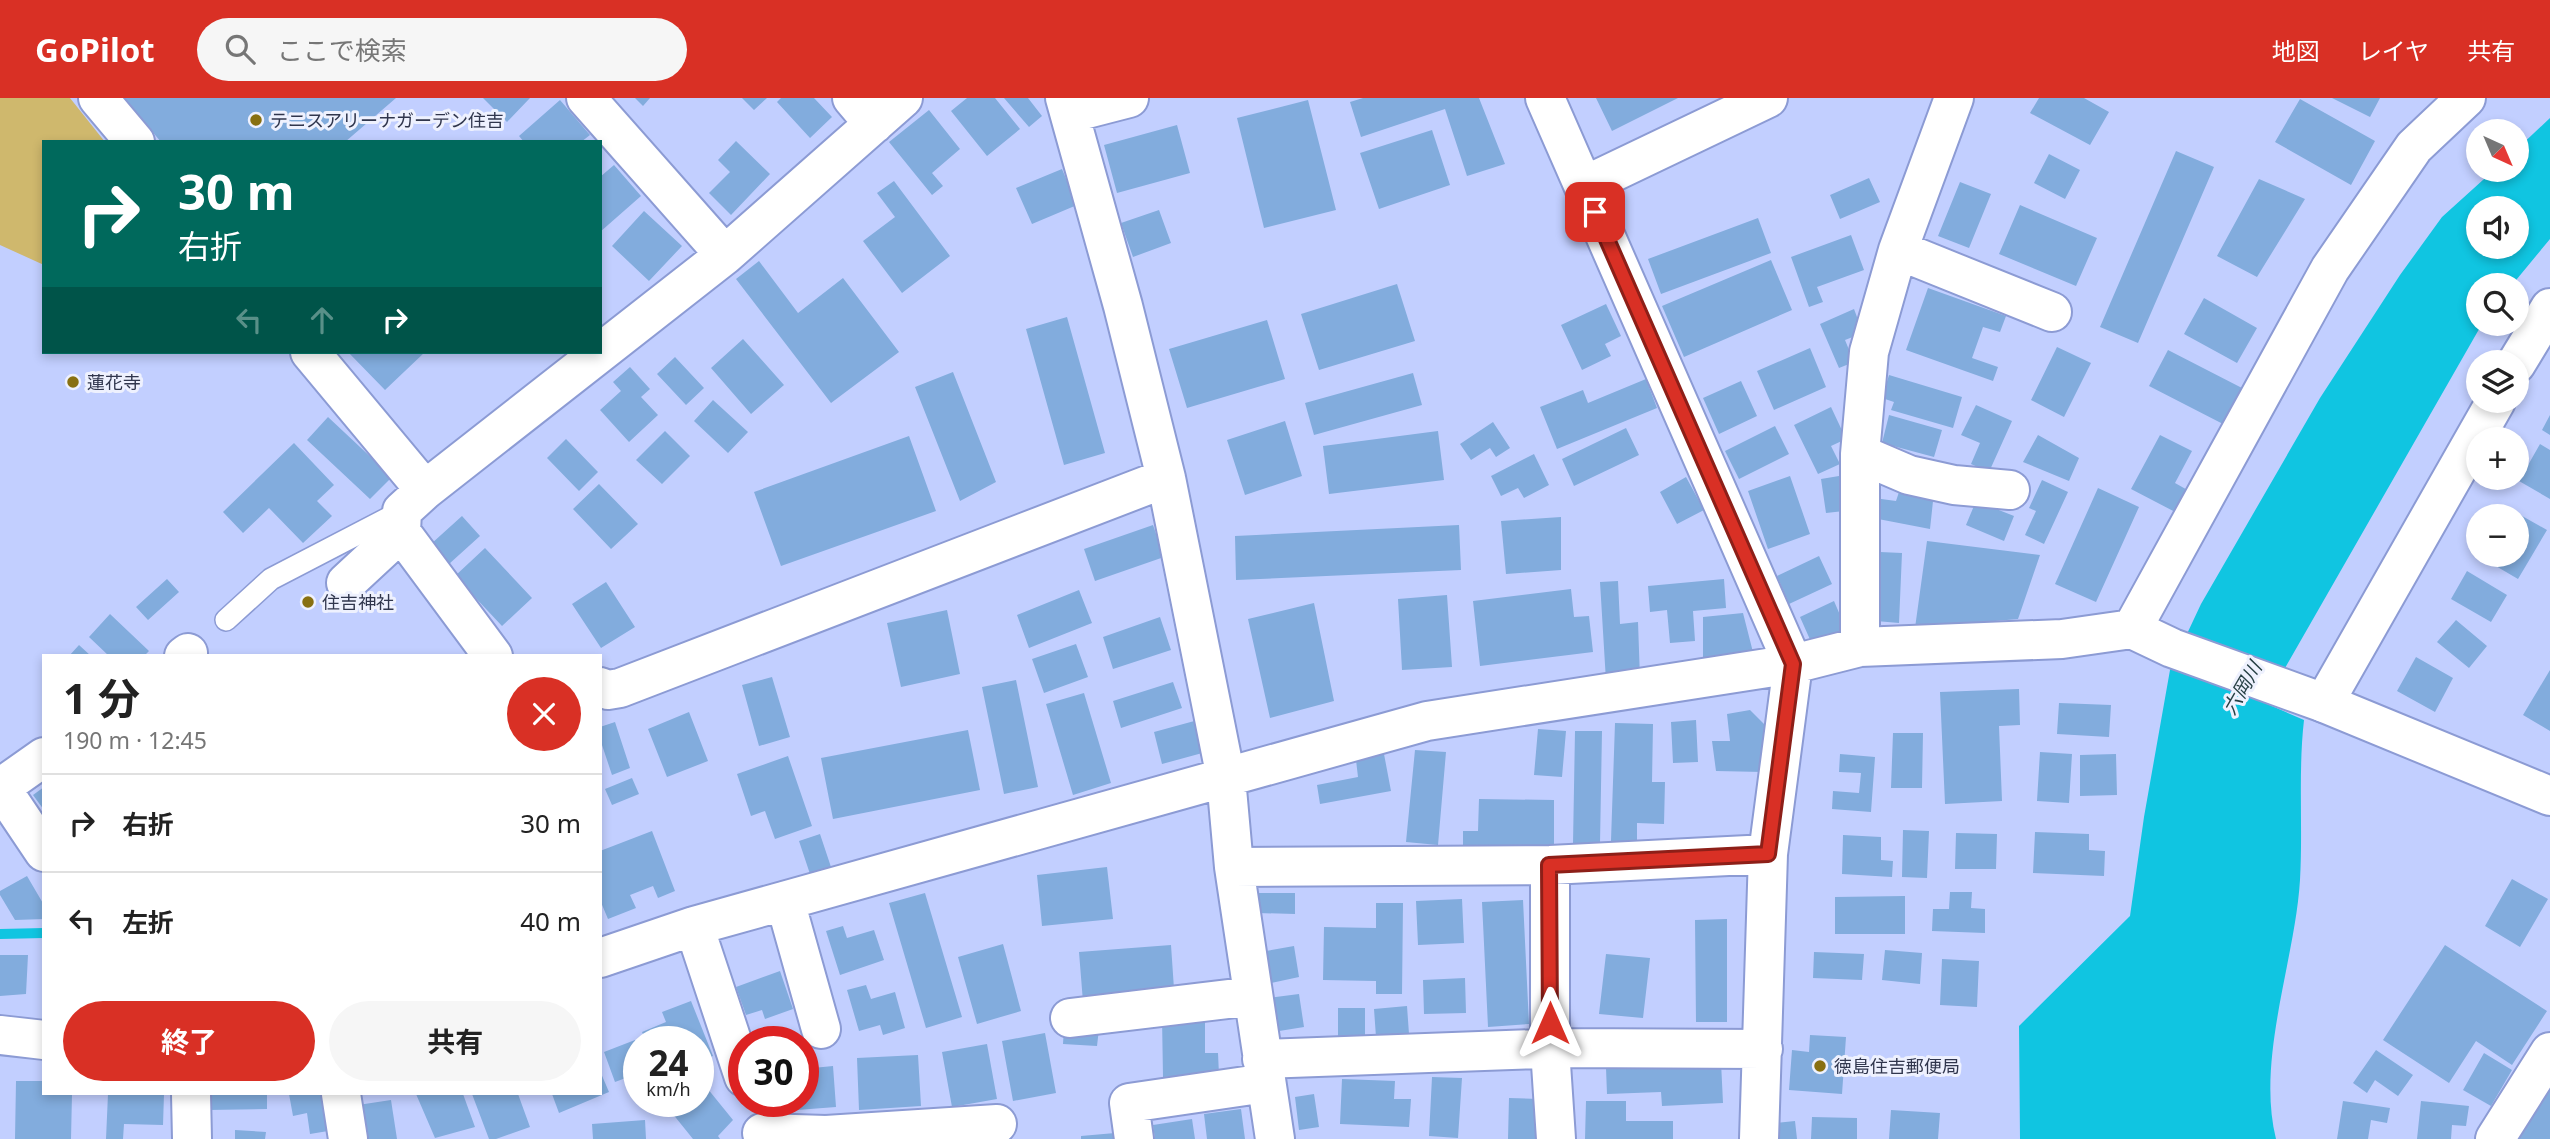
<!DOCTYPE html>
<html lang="ja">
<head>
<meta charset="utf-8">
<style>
  body { margin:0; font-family:"Noto Sans","Noto Sans JP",sans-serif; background:#f6f6f6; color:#222; height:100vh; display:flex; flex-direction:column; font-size:26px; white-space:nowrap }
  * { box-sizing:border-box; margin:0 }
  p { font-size:23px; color:#767676 }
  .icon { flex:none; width:38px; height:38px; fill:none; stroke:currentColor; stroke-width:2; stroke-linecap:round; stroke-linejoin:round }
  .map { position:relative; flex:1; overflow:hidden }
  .details { position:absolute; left:42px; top:556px; width:560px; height:441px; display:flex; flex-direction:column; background:#fff; border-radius:0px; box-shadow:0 4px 10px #0003 }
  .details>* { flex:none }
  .top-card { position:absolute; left:42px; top:42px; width:560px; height:214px; border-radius:0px; box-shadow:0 4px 10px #0003; background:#00695c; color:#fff; overflow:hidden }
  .needle { width:46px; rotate:136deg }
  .buttons { position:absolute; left:2466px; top:21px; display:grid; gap:14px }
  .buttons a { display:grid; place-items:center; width:63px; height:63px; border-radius:50%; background:#fff; box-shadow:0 4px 10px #0003; font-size:35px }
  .speed { position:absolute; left:623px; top:928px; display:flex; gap:14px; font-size:35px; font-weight:700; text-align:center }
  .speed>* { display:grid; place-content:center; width:91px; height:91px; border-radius:50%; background:#fff; box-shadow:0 4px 10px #0003; line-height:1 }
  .speed small { font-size:18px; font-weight:400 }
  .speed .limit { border:10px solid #d22; background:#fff; color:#111 }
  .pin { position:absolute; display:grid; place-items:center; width:60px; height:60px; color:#fff; margin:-30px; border-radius:14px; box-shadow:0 4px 10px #0006 }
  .me { position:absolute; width:77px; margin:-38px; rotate:0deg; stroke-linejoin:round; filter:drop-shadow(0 0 5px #0008) }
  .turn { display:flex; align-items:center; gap:24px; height:147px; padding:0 21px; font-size:32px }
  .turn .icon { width:91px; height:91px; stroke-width:2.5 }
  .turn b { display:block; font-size:49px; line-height:60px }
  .lanes { display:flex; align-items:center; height:66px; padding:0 21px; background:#0003; justify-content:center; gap:35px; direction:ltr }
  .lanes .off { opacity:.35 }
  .round { display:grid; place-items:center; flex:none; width:74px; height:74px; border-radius:37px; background:#f6f6f6 }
  .summary { display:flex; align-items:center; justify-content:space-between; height:119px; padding:0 21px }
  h1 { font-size:42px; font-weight:700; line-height:52px }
  .primary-button { display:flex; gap:14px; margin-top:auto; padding:14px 21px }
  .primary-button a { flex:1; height:80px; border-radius:42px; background:#d93025; color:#fff; font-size:28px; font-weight:700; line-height:80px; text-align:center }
  .primary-button a+a { background:#f6f6f6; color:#222 }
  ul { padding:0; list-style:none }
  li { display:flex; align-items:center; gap:21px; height:98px; padding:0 21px; border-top:2px solid #e0e0e0 }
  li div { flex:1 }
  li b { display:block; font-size:26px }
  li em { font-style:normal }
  header { display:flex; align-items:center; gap:42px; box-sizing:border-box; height:98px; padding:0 35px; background:#d93025; color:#fff }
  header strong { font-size:33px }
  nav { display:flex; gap:38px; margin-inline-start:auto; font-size:24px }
  .search { width:490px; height:63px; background:#f6f6f6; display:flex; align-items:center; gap:18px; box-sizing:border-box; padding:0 24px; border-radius:38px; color:#767676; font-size:26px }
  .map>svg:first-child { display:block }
</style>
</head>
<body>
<header>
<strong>GoPilot</strong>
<div class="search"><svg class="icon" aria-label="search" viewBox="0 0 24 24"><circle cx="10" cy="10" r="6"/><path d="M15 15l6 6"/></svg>ここで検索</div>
<nav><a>地図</a><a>レイヤ</a><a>共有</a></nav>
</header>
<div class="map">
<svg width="2550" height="1041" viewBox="0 0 2550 1041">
  <rect width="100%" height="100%" fill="#c2cfff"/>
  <path fill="#cfb86d" d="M0 0H70L105 44H44V167L0 147Z"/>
  <path fill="#10c5e1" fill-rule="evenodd" d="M2550 20V141L2512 187H2478V226H2482L2265 605 2304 622C2298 675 2303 728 2300 782 2295 863 2256 961 2276 1041H2020L2019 928 2130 818 2144 719 2170 572 2201 506 2320 300 2400 177 2442 119 2494 72H2516L2517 51ZM2478 110H2516V149H2478Z"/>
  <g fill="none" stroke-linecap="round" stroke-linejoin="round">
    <path stroke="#10c5e1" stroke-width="10" d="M0 836 44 835"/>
  </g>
  <path fill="#82acdd" d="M124 0H396L345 44H161Z
    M483 0H530L507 24Z
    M635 0H650L643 8Z
    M742 0H767L754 12Z
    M781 0H814L832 19 810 40 777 4Z
    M967 0H995L1020 31 987 58 951 13Z
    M1004 0H1028L1042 18 1029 29Z
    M1363 0H1479L1505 66 1467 78 1445 11 1361 39 1350 4Z
    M1596 0H1678L1612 33Z
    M2039 0H2084L2109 14 2090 47 2030 15Z
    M2332 0H2380L2370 19Z
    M2300 1 2375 43 2351 87 2275 44Z
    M560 2 590 37 581 44H524L519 38Z
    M1308 2 1336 112 1264 130 1237 20Z
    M929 12 960 51 932 75 943 88 932 97 889 44Z
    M1177 27 1190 75 1117 95 1104 47Z
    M1432 32 1450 87 1379 111 1360 55Z
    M736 43 770 76 731 117 709 95 730 74 718 62Z
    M2176 53 2214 69 2138 245 2100 229Z
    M2049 56 2080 72 2065 101 2034 85Z
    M614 67 641 98 600 134V79Z
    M1062 71 1077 107 1032 126 1016 90Z
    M1869 80 1880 104 1840 121 1830 97Z
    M2259 81 2305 101 2257 179 2217 158Z
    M894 83 950 158 902 195 863 143 895 119 877 95Z
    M1960 84 1991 96 1969 150 1938 138Z
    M2020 107 2097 140 2076 188 1999 156Z
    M1159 112 1171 145 1133 159 1121 125Z
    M644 113 682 148 649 183 612 148Z
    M1758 120 1771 155 1661 196 1648 161Z
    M1851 137 1864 172 1817 189 1823 204 1809 209 1791 159Z
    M1771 162 1792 212 1684 259 1662 208Z
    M759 163 798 215 843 180 899 254 831 305 736 181Z
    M1397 186 1415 243 1319 272 1301 216Z
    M1928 190 2006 218 2000 234 1983 229 1972 260 1998 269 1993 283 1906 252Z
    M2204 200 2257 230 2237 265 2184 236Z
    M1606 206 1621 238 1605 246 1611 258 1582 272 1561 227Z
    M1854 211 1863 235 1845 242 1854 264 1839 270 1820 226Z
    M1067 219 1105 355 1064 367 1026 231Z
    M1267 222 1285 281 1187 310 1169 251Z
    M743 241 784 287 751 316 711 270Z
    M2057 249 2091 265 2064 319 2031 302Z
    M1810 250 1826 289 1774 312 1757 273Z
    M2168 252 2242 290 2223 326 2149 288Z
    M348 254H425L385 292Z
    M675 259 704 290 686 307 657 276Z
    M630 269 650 291 641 299 658 317 629 344 600 312 621 293 613 284Z
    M953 274 996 384 960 403 915 289Z
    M1413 275 1422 307 1314 337 1305 305Z
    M1889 277 1962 299 1953 330 1891 312 1894 304 1882 300Z
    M1646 281 1657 310 1557 351 1540 309 1583 292 1588 305Z
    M1741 283 1757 318 1719 336 1703 300Z
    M713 302 748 334 728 355 694 323Z
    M1976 307 2012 323 1989 374 1971 366 1980 345 1961 337Z
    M1831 309 1846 341 1831 348 1840 366 1818 376 1794 327Z
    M1889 317 1942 332 1934 359 1882 345Z
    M2550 317V337L2542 332Z
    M328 319 392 379 370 401 307 342Z
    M1285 323 1302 378 1245 397 1227 342Z
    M1493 324 1510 350 1496 359 1490 350 1471 362 1460 346Z
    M1775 328 1789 356 1739 381 1725 353Z
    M1626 330 1639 357 1574 388 1562 361Z
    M665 333 690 358 662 386 636 362Z
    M1438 333 1444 382 1329 396 1323 348Z
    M2038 337 2079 360 2069 383 2023 364Z
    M2160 337 2192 353 2175 385 2191 394 2179 416 2131 391Z
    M909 338 936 413 781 468 754 394Z
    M566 341 598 374 579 393 547 360Z
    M294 345 334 387 317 403 332 418 303 445 269 410 243 435 223 414Z
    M2540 346 2550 352V401L2519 383Z
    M1534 356 1549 387 1524 400 1518 390 1501 398 1491 378Z
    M1790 378 1810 436 1768 451 1748 393Z
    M1839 378 1844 413 1826 415 1821 381Z
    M1686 379 1704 412 1677 426 1660 394Z
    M2042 382 2068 394 2044 446 2025 437 2036 413 2029 410Z
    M599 386 638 426 611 451 573 411Z
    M2098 390 2139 409 2096 504 2055 486Z
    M1900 391 1934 394 1930 431 1873 420 1874 400 1896 403Z
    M1976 403 2014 418 2004 443 1966 427Z
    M2508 410 2547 432 2518 481 2477 457H2516V418H2503Z
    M462 418 480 438 449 466 431 446Z
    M1561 419V472L1506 476 1501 423Z
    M1153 427 1164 459 1095 483 1084 451Z
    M1459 427 1461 472 1236 482 1235 438Z
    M1927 443 2040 457 2018 521 1915 530Z
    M485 450 532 500 502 528 455 478Z
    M1880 454 1902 455 1899 525 1876 523Z
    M1819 458 1832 486 1789 506 1777 478Z
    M2467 473 2507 497 2491 524 2451 501Z
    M167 481 179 494 148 522 136 509Z
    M1724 481 1726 510 1693 513 1695 543 1670 545 1667 512 1650 514 1648 488Z
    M1618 483 1620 526 1638 524 1640 581 1606 583 1600 484Z
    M606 484 635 529 601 550 572 506Z
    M1571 491 1574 519 1589 518 1593 554 1480 568 1473 503Z
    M1079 492 1092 525 1029 550 1017 517Z
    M1447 497 1452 569 1402 572 1398 501Z
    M1834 503 1846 531 1812 546 1800 519Z
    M1314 505 1334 603 1270 620 1248 521Z
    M947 512 960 576 901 589 887 525Z
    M1743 515 1755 562 1703 566V519Z
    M110 516 149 553 144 558H109L89 539Z
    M1160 519 1171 552 1113 571 1103 539Z
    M2456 522 2487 548 2469 570 2437 544Z
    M1076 546 1088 579 1044 595 1032 561Z
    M79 547 91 558H69Z
    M2416 559 2453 580 2435 614 2397 593Z
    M2550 572V633L2523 617Z
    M772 579 790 639 759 648 742 587Z
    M1016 582 1038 689 1004 696 982 589Z
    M1173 584 1182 610 1121 630 1113 603Z
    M2019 591 2020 627 1999 628 2002 703 1945 706 1940 594Z
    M1084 595 1111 685 1073 697 1046 606Z
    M2059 605 2111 607 2109 639 2057 636Z
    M1750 612 1773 635 1763 674 1716 673 1712 643H1730L1727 616Z
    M689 614 708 663 667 679 648 631Z
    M1198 622 1206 654 1162 666 1154 634Z
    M1696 622 1698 664 1673 665 1671 624Z
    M615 624 630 670 612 677 600 641V629Z
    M1615 625 1653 626 1652 684H1665L1664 726 1637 725V744L1611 743Z
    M1538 631 1566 633 1562 679 1534 677Z
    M968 632 980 692 833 721 821 660Z
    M1575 633H1602L1600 746H1573Z
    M1893 635H1923L1922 690H1891Z
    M1415 652 1446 654 1438 747 1406 744Z
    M2040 654 2072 656 2069 705 2037 703Z
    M1384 656 1391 693 1320 706 1317 687 1358 679 1356 662Z
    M1840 656 1875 659 1871 714 1832 711 1833 693 1859 695 1861 675 1839 674Z
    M2116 656 2117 697 2080 698V657Z
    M788 658 812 728 775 741 765 713 751 718 737 676Z
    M632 680 639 696 612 707 605 691Z
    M44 689V712L33 697Z
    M1479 701 1554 702V752L1463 750V733H1478Z
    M1903 732 1929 733 1927 780 1902 779Z
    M652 733 675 793 658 800 653 788 630 797 636 810 608 821 600 802V753Z
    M2035 734 2089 736V752L2105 753 2104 778 2033 775Z
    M1956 735 1997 736 1996 771H1955Z
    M820 736 831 769 810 776 799 743Z
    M1843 737 1881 739V762L1893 763 1892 779 1842 776Z
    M1107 769 1113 821 1042 828 1037 777Z
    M27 778 44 807V821L15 822 0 797V793Z
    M2512 781 2548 801 2520 849 2485 828Z
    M1950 794H1972L1971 810 1985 811V835L1932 833 1933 811H1949Z
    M925 795 962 919 926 930 889 805Z
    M1258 795H1295V816L1258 815Z
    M1905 798V836H1835V799Z
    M1462 801 1464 845 1418 847 1416 803Z
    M1523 802 1529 926 1488 929 1482 804Z
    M1376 805H1403L1402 896H1376V883L1323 882 1324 829 1376 830Z
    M1727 821V924H1696L1695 822Z
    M843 828 847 840 874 832 884 862 840 877 826 833Z
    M1003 846 1021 913 977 926 958 859Z
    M1171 847 1174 891 1083 904 1079 854Z
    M2445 847 2547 913 2512 967 2476 943 2449 985 2383 942Z
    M1294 848 1299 879 1266 886 1260 854Z
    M1885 852 1922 855 1920 886 1882 882Z
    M1814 854 1864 856 1862 882 1813 880Z
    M1606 856 1650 860 1643 920 1599 916Z
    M0 857H28L26 896 0 898Z
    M1942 861 1979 863 1977 909 1940 907Z
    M780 873 793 911 765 921 762 912 746 917 736 889Z
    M1465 880 1466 915 1424 916 1423 882Z
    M866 887 871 901 895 894 905 930 883 937 880 927 859 933 847 892Z
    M1299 896 1304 929 1273 934 1268 900Z
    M691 903 713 958 698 964V943H646L642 934 666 924 662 914Z
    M1407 908 1409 936 1376 939 1374 911Z
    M1338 910H1365V939L1338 938Z
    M1205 917V955H1218L1219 977 1163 979 1162 919Z
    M1064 929 1099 931 1097 948 1063 946Z
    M1045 935 1056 995 1013 1003 1002 943Z
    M1810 937 1846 939 1842 996 1789 992 1792 952 1809 954Z
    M635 942 639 951V975L615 984 604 954Z
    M987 946 997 1001 952 1009 942 954Z
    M2376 952 2413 977 2398 998 2375 982 2367 995 2353 985Z
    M2484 955 2512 972 2491 1008 2463 992Z
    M918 957 921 1008 859 1012 857 960Z
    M1721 964 1723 1005 1662 1008 1661 994 1607 996 1606 970Z
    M833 968 836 1009 784 1013V1003H803V971Z
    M600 973 609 994 559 1015 552 996H600Z
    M1432 979 1462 980 1458 1040 1429 1038Z
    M2550 980V1041H2512Z
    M1342 981 1395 983 1394 1001H1411L1409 1029 1340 1026Z
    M16 983H44V996H72L71 1041H15Z
    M703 985 733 1022 718 1038 720 1041H693L668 1010 678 1003H698V988Z
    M108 996H164L163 1027 124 1026 123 1041H106Z
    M206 996H267V1011L208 1012Z
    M289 996H322L328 1033 310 1036 307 1015 293 1018Z
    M416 996H463L475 1029 435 1040Z
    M472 996H518L530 1029 496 1041H489Z
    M1314 996 1319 1029 1299 1032 1295 999Z
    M1509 1000 1540 1001 1539 1041H1508Z
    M391 1002 397 1041H363L358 1007Z
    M1586 1003H1626V1023H1673V1041H1585Z
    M2343 1003 2390 1010 2387 1025 2371 1022 2368 1041H2337Z
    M2421 1003 2469 1008 2466 1028 2452 1027 2451 1041H2417Z
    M1241 1011 1245 1041H1207L1204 1016Z
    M1891 1012 1940 1015 1938 1041H1889Z
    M1812 1019 1857 1020V1041H1811Z
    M1192 1021 1195 1041H1155L1153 1027Z
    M645 1022 646 1041H593L592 1026Z
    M1795 1023 1797 1041H1776L1775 1025Z
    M235 1032 266 1034 265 1041H235Z
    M1115 1035 1116 1041H1081V1038Z"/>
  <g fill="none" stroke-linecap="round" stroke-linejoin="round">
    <g stroke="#8c9bd4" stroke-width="24">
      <path id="lane" d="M226 522 271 481 402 413"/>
    </g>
    <g stroke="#8c9bd4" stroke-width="42">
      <path id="street" d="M98 0 135 44
        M586 0 725 157
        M852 0 874 26
        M1065 0 1123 208 1166 380 1226 680 1234 769 1275 1041
        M1545 0 1793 566 1768 756 1759 1041
        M1071 15 1129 0
        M1584 88 1768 0
        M1898 152 2052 214
        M310 254 425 392
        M1860 356 1909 377 1954 387 2010 392
        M346 485 401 434
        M2132 531 2330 171 2414 49 2466 0
        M1860 549V356L1869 254 1898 152 1954 0
        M184 558 188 555
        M493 558 401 434 402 413 425 392 725 157 903 0
        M600 589 608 592 620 590 1166 380
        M0 690 44 659
        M1 690 44 754
        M1550 767V951L1556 1041
        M1234 769 1550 767 1768 756
        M785 803 821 931
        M694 828 744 979
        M600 860 694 828 1427 623 1793 566 1860 549 2062 541 2132 531 2172 550 2324 605 2550 698
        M1070 920 1253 898
        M0 937 44 942
        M1262 961 1564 950 1763 951
        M191 996 192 1041
        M341 996 348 1041
        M762 1035 826 1037 997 1026
        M1134 1041 1129 1005 1266 985
        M2495 1041 2550 954"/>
    </g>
    <g stroke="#8c9bd4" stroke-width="42">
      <path id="secondary" d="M2516 266 2550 210
        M2324 605 2496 303"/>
    </g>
    <use href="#lane" stroke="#fff" stroke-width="21"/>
    <use href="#street" stroke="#fff" stroke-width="38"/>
    <use href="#secondary" stroke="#fff" stroke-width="38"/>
  </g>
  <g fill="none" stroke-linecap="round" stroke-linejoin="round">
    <g stroke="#8d1f18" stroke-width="18">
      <path id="route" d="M1550 925 1549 767 1768 756 1793 566 1595 114"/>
    </g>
    <use href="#route" stroke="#d93025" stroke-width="12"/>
  </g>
  <g fill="#887011" stroke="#eef1fe" stroke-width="2.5">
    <circle cx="256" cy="22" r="7"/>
    <circle cx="73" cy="284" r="7"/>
    <circle cx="308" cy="504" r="7"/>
    <circle cx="1820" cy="968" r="7"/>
  </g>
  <g text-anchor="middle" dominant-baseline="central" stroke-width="6" stroke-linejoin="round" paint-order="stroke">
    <g font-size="18" fill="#30364d" stroke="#eef1fe" text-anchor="start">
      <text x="270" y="22">テニスアリーナガーデン住吉</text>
      <text x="87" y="284">蓮花寺</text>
      <text x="322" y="504">住吉神社</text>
      <text x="1834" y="968">徳島住吉郵便局</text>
    </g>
    <g font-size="19" font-style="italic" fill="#274045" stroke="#eef1fe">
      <text transform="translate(2242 590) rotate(-60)">六岡川</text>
    </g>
  </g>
</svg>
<div class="buttons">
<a><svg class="needle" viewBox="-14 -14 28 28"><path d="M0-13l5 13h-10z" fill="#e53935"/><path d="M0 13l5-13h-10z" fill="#767676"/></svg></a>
<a><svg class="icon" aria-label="sound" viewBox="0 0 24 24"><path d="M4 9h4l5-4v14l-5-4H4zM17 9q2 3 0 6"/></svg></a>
<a><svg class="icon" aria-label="search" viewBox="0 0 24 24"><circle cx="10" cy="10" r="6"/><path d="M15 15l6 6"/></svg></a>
<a><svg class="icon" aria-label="layers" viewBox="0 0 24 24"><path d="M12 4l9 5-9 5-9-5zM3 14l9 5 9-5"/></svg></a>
<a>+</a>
<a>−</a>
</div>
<div class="speed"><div>24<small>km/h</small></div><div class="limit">30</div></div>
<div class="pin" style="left:1595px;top:114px;background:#d93025"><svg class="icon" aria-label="arrive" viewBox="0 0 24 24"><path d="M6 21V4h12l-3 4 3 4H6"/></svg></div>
<svg class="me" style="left:1550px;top:925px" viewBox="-20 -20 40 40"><path d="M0-17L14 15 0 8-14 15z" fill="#d93025" stroke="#fff" stroke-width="4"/></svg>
<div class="top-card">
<div class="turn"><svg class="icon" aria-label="right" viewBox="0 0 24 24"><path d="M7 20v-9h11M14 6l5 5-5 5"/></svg><div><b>30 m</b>右折</div></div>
<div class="lanes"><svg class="icon off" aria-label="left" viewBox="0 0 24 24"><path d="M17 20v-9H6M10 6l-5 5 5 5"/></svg><svg class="icon off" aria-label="ahead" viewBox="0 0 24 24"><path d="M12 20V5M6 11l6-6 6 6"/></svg><svg class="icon" aria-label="right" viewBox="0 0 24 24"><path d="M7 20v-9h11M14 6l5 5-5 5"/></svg></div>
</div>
<section class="details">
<div class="summary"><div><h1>1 分</h1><p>190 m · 12:45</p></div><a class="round" style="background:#d93025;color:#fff"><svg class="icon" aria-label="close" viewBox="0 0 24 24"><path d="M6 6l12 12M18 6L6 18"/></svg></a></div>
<ul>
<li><svg class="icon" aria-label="right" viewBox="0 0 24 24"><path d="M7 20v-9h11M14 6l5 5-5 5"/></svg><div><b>右折</b></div><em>30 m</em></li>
<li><svg class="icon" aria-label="left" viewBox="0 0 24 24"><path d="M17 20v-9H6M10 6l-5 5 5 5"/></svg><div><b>左折</b></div><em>40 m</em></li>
</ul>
<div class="primary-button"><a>終了</a><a>共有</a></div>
</section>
</div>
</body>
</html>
